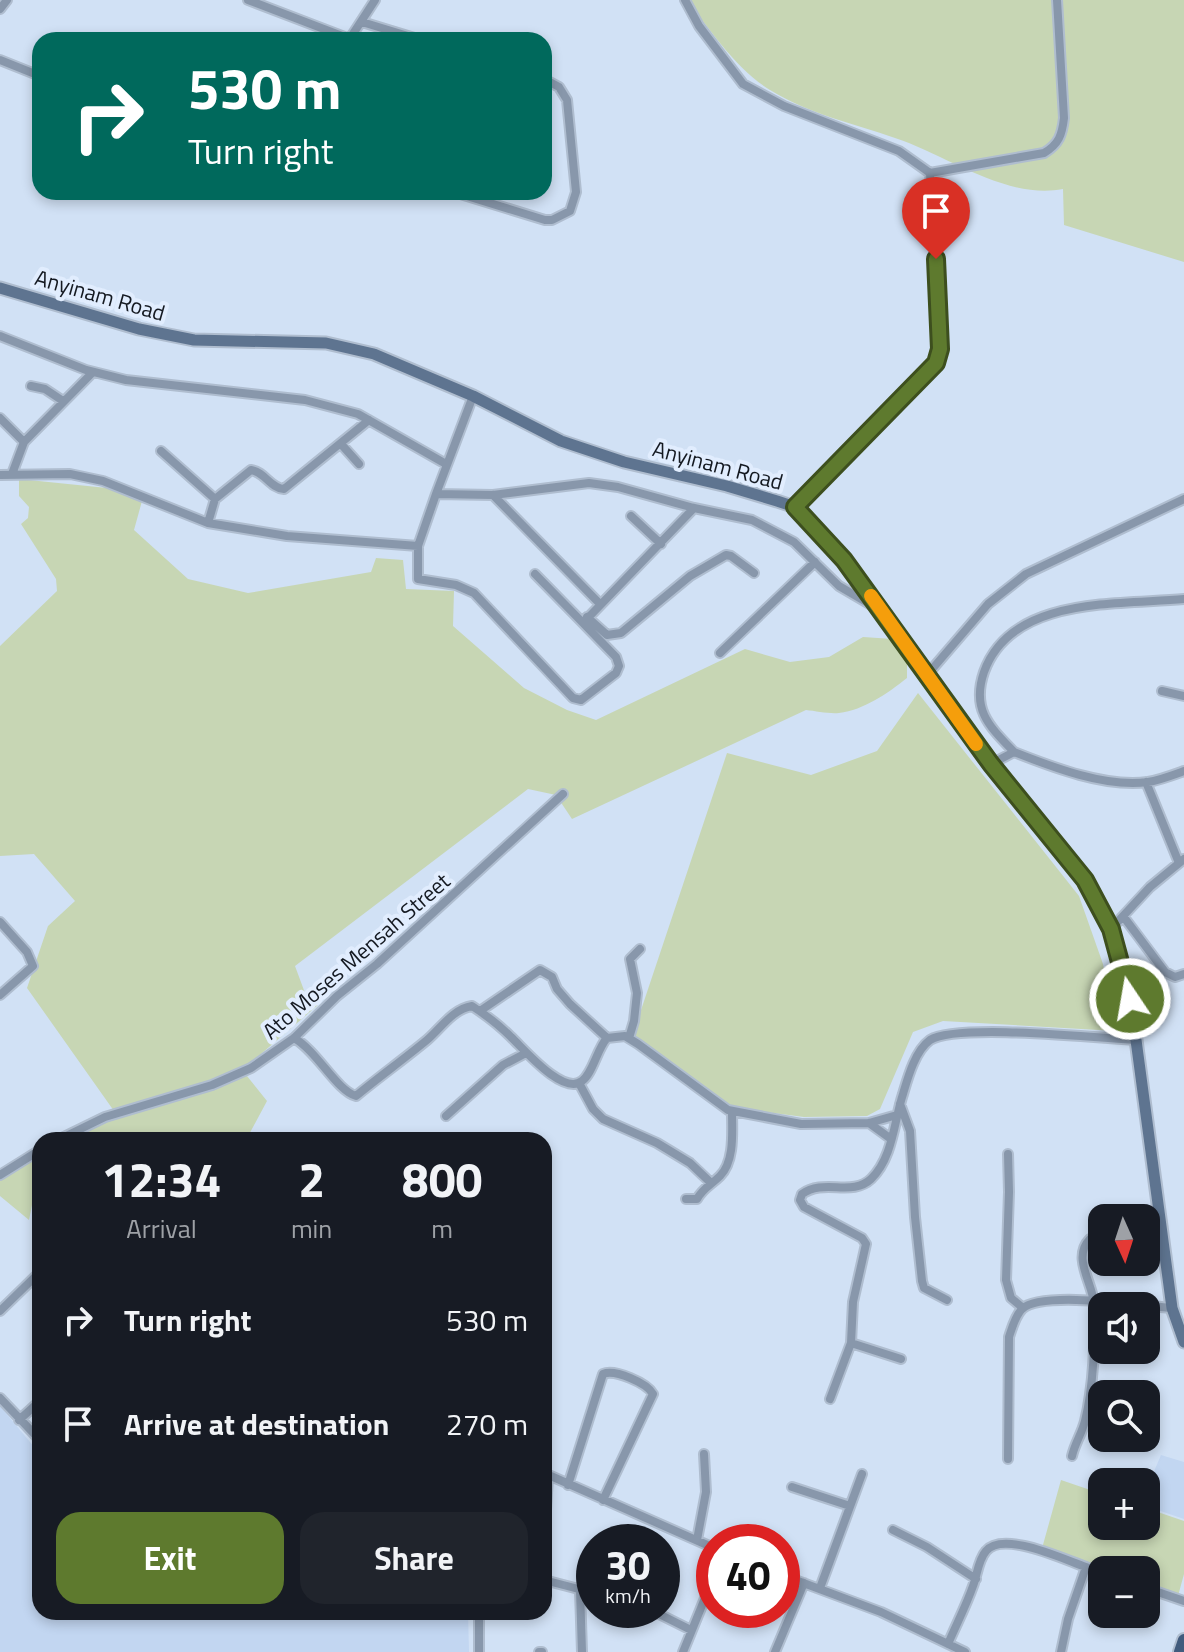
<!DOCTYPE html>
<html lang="en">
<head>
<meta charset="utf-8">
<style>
  body { margin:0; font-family:"Titillium Web",sans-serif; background:#20242c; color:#f1f3f6; height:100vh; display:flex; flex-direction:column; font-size:30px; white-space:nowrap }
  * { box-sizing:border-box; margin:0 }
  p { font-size:26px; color:#9ea1a6 }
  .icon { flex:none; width:44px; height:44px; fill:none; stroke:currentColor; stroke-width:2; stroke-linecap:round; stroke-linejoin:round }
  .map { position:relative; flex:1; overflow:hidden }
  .drawer { position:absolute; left:32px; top:1132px; width:520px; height:488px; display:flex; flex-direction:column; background:#171b24; border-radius:24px; box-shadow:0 4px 12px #0003 }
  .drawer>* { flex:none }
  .guide { position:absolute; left:32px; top:32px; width:520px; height:168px; border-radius:24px; box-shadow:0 4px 12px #0003; background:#00695c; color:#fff; overflow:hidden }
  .needle { width:52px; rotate:177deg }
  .controls { position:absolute; left:1088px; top:1204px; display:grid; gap:16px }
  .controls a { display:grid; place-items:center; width:72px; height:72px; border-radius:16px; background:#171b24; box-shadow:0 4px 12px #0003; font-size:40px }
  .speed { position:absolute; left:576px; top:1524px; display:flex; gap:16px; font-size:40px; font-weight:700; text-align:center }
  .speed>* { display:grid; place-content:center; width:104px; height:104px; border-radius:50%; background:#171b24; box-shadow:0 4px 12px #0003; line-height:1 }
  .speed small { font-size:20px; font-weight:400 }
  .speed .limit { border:12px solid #d22; background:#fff; color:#111 }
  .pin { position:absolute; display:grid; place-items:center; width:68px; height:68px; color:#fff; margin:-82px -34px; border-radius:50% 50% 50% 0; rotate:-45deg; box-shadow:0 0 8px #0007 }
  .pin .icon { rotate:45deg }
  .me { position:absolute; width:88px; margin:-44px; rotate:348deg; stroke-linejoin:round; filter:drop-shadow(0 0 6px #0008) }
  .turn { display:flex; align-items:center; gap:28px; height:168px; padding:0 24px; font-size:36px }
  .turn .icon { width:104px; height:104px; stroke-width:2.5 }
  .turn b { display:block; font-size:56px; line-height:68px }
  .eta { display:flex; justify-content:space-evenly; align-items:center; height:136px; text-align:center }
  .eta b { font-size:48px; font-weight:700; line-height:56px }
  .action { display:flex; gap:16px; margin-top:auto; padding:16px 24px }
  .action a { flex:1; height:92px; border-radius:24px; background:#5e7a2e; color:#fff; font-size:32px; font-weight:700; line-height:92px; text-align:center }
  .action a+a { background:#20242c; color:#f1f3f6 }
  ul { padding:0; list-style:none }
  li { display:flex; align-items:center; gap:24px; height:104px; padding:0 24px }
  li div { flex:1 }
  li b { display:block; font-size:30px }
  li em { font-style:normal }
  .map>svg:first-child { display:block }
</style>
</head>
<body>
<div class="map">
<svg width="1184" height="1652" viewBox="0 0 1184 1652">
  <rect width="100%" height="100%" fill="#d1e1f5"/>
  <path fill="#c2d6f1" d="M0 1406 40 1454V1612H468L469 1652H0Z
    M1161 1455 1184 1462V1519L1146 1506V1490Z"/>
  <path fill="#c7d6b4" d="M687 0H1184V262L1064 225 1063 189C1006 200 947 155 895 138 852 123 809 114 770 90 737 70 710 30 687 0Z
    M19 479 107 488 142 501 134 530 188 579 248 593 371 572 376 558 403 560 406 589 454 591 453 626 524 688 567 710 596 720 745 649 790 662 829 657 863 637 893 639 907 660V678C888 693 864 710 839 713 829 714 816 711 806 710L572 819 556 795 528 789 295 966 305 993 318 1005 247 1066 191 1087 114 1111 27 988 48 926 75 901 34 854 0 856V646L57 591 56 579 21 524 28 518 29 507 19 496Z
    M918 693 1079 896 1103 964 1116 1031 943 1021 913 1032 880 1109 867 1116 804 1117 726 1107 633 1034 727 753 811 775 877 751Z
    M247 1076 267 1101 246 1140H70L104 1122Z
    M40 1157V1196L32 1205 29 1220 0 1196V1178Z
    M1061 1480 1102 1494V1526H1146V1508L1184 1521V1574L1178 1596 1146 1585V1570H1102L1041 1552Z"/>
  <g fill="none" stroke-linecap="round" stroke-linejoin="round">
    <g stroke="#afbdcf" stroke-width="12">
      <path id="street" d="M248 0 350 39
        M685 0 699 26 743 84 784 106 899 151 930 173 940 349 936 363 795 507
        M0 9 7 0
        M362 22 421 40
        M349 40 375 0
        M0 60 40 76
        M930 173 1044 153C1059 144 1062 135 1064 118L1057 0
        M454 192 545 220H552L570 211 576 192 567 100 559 87 544 79
        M0 336 86 370 126 380 305 400 358 414 446 464
        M31 386 45 389 63 401
        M473 396 436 494 493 495 589 483 618 487 694 508 752 520 794 542 839 586 880 610
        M0 418 24 442
        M341 444 359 464
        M161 451 215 499 251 470C265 472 270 488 284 489L369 420
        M12 474 24 442 93 372
        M0 475 70 474 103 481 208 523 287 536 418 546 436 494
        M493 495 600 604
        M631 516 661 544
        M208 523 215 499
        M418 546V579L456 585 474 593 573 698 581 700 616 673 619 666 616 657 583 623 694 508
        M535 574 583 623
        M587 617 607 635 621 633 690 576 726 555 731 556 754 573
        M720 653 815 562
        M927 675 988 604 1026 574 1184 499
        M1162 691 1184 696
        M1014 752C990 727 971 710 984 672 1011 596 1118 605 1184 599
        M991 764 1014 752C1052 767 1106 788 1148 782 1160 780 1173 775 1184 771
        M1146 782 1179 863
        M1123 916 1165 972 1175 977 1184 974
        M0 922 27 952 33 966 0 995
        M1111 929 1150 887 1184 859
        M480 1011 540 970 552 977 557 989 570 1004 607 1038
        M294 1038C317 1051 337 1091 356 1096 379 1077 404 1059 427 1040 441 1028 453 1009 472 1006 486 1015 500 1026 511 1037 524 1049 563 1096 582 1081 593 1073 597 1049 607 1038L625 1036 638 1044 728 1110 801 1124 869 1123 897 1115
        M629 1038 634 1021 637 993 630 959 640 949
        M579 1083 593 1109 603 1119 657 1143 690 1163 711 1183
        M900 1104 910 1131 915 1217 922 1281 924 1288 947 1300
        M446 1116 503 1065 526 1053
        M869 1123 891 1139
        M58 1140 105 1117 212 1085 251 1068 294 1038 337 996 377 964 563 794
        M1008 1154 1009 1192 1006 1280 1011 1298 1023 1308
        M0 1175 40 1150
        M686 1199H697C703 1188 711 1185 720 1176 735 1161 732 1131 732 1112
        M1146 1245 1165 1251
        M0 1311 40 1272
        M901 1359 851 1343 853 1302 866 1244 862 1238 804 1207 800 1200 802 1194C824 1178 852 1197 871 1179 893 1158 894 1121 903 1094 908 1077 915 1051 930 1040 957 1023 1099 1038 1136 1040
        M0 1398 40 1440
        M830 1399 851 1343
        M19 1420 40 1401
        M1072 1456C1075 1443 1082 1433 1085 1421 1093 1390 1096 1336 1094 1303 1092 1282 1072 1257 1090 1239L1102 1236
        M1008 1459 1009 1337C1012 1328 1015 1316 1022 1309 1042 1290 1143 1306 1172 1308
        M544 1473 714 1548
        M568 1485 603 1374C615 1369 647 1383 653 1394L603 1500
        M792 1487 850 1506
        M893 1530 927 1547 976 1579
        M697 1540 706 1492 704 1454
        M544 1544 548 1476
        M782 1575 881 1612 965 1652
        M544 1580 594 1593
        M820 1588 862 1474
        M1146 1588 1184 1601
        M580 1590 582 1652
        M651 1610 691 1630
        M479 1612V1652
        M948 1644C956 1625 966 1606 973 1586 977 1576 978 1560 986 1551 1003 1530 1065 1560 1086 1567
        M539 1652H542
        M683 1652 714 1576
        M775 1652 804 1583
        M1061 1652 1068 1619 1086 1567 1102 1573"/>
    </g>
    <g stroke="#afbdcf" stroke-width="15">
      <path id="secondary" d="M0 288 139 329 194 340 326 343 374 354 473 396 561 441 624 462 727 486 777 501 795 507 806 516 884 613 991 764 1085 880 1111 929 1121 961 1136 1040 1172 1308 1184 1342"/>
    </g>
    <g stroke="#afbdcf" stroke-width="16">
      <path id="primary" d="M1180 1652 1184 1640"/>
    </g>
    <use href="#street" stroke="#8897ab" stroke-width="8"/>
    <use href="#secondary" stroke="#5e7490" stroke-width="11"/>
    <use href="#primary" stroke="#415b7d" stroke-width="12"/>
  </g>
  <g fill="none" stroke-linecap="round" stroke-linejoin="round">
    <g stroke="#3d4f1e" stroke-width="20">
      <path id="route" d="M936 259 940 349 936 363 795 507 844 560 991 764 1085 880 1111 929 1130 999"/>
    </g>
    <use href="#route" stroke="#5e7a2e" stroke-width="14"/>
    <path stroke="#f59e0b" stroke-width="14" d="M871 596 976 744"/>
  </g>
  <g text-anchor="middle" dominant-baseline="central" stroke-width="8" stroke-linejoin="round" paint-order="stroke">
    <g font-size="22" fill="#141921" stroke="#e1edfe">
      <text transform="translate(100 295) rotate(16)">Anyinam Road</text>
      <text transform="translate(718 465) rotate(15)">Anyinam Road</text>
      <text transform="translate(356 956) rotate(-41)">Ato Moses Mensah Street</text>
    </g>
  </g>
</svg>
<div class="controls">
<a><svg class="needle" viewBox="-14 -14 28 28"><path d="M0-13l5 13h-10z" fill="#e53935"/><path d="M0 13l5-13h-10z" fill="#9ea1a6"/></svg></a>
<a><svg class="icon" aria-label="sound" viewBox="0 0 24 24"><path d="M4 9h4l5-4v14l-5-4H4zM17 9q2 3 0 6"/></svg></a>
<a><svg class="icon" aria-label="search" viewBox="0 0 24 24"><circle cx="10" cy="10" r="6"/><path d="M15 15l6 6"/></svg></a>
<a>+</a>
<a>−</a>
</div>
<div class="speed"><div>30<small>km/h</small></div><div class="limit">40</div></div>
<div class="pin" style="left:936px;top:259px;background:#d93025"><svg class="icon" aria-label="arrive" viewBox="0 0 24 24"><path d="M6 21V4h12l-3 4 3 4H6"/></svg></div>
<svg class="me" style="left:1130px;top:999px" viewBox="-20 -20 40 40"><circle r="17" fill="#5e7a2e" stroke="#fff" stroke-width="3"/><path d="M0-11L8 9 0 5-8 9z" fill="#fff"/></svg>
<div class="guide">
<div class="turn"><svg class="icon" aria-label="right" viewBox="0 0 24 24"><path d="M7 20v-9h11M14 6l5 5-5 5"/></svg><div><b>530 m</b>Turn right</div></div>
</div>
<section class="drawer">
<div class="eta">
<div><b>12:34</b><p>Arrival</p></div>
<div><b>2</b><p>min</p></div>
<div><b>800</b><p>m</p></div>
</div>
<ul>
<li><svg class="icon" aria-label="right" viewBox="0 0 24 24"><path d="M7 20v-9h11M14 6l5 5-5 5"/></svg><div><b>Turn right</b></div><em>530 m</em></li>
<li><svg class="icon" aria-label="arrive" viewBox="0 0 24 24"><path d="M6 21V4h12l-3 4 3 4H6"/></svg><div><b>Arrive at destination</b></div><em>270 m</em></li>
</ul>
<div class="action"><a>Exit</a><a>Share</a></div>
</section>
</div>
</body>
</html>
